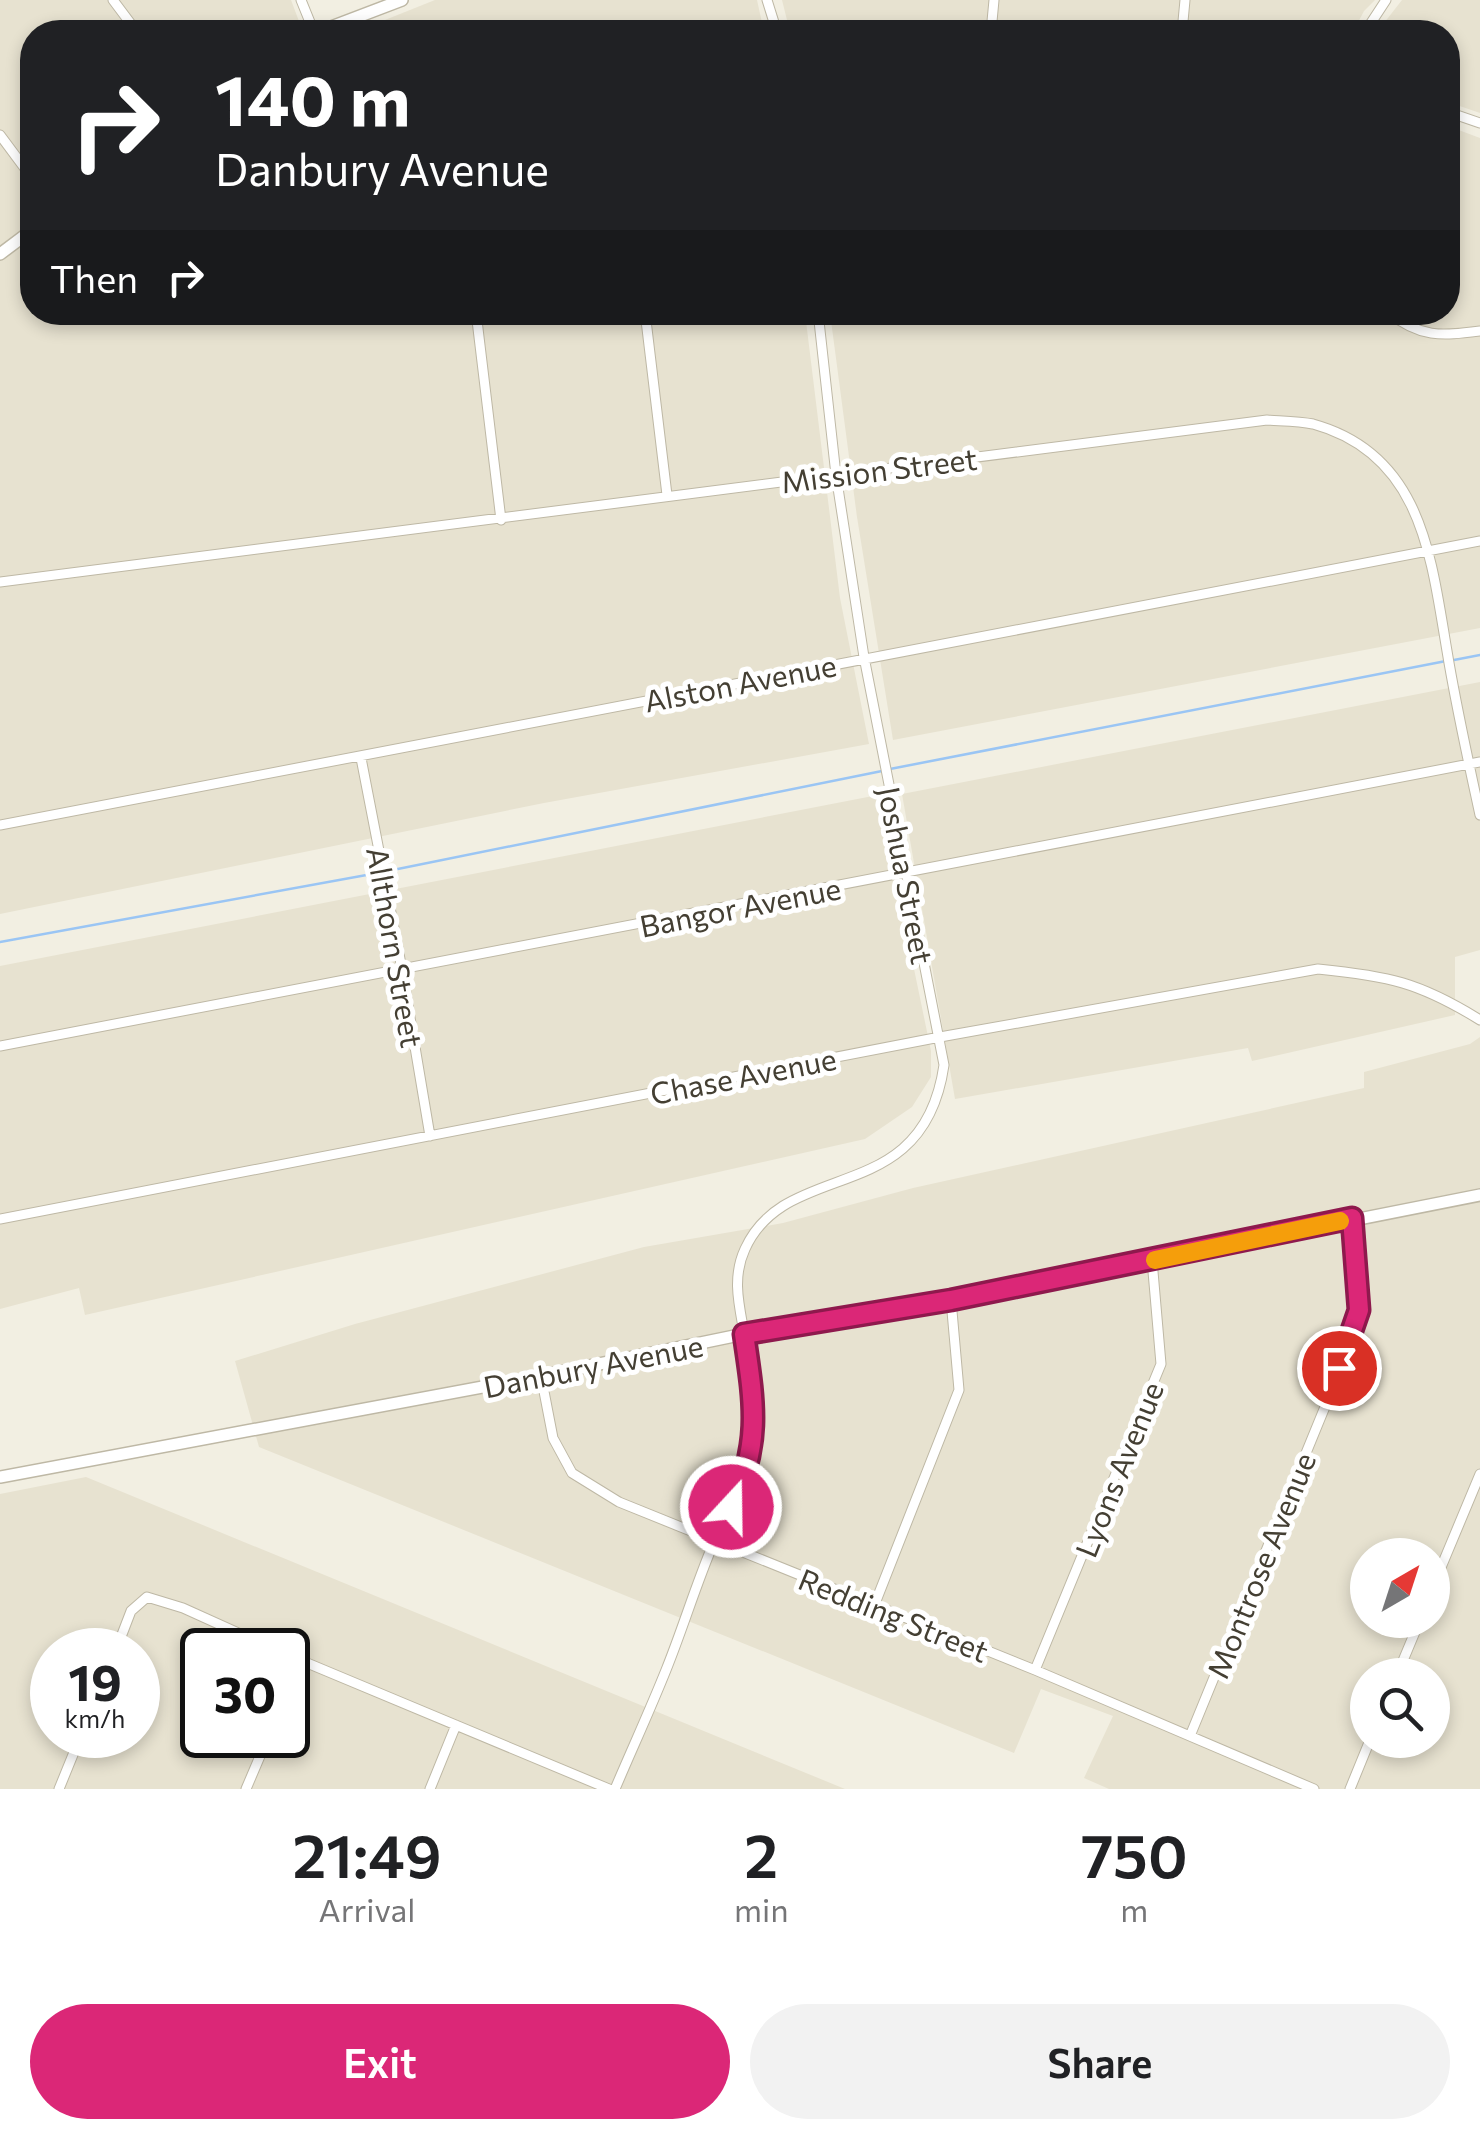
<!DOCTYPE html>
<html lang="en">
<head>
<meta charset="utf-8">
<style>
  body { margin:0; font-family:Commissioner,sans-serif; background:#f2f2f2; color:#202124; height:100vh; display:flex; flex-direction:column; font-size:38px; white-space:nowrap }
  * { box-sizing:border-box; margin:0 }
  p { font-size:32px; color:#757577 }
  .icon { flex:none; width:55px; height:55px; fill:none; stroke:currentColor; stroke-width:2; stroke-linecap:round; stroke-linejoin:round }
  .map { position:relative; height:1789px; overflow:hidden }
  .sheet { display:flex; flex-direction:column; background:#fff; flex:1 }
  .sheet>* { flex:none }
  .hud { position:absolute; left:20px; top:20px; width:1440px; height:305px; border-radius:40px; box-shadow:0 5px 15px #0003; background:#202124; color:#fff; overflow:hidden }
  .needle { width:65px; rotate:39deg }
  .tools { position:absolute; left:1350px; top:1538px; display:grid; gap:20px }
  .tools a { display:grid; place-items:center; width:100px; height:100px; border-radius:50%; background:#fff; box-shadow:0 5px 15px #0003; font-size:50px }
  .speed { position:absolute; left:30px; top:1628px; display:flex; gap:20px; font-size:50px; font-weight:700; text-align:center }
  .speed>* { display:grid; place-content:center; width:130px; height:130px; border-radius:50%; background:#fff; box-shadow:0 5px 15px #0003; line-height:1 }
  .speed small { font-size:25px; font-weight:400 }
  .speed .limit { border:5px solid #111; border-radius:15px; background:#fff; color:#111 }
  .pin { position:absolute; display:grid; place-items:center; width:85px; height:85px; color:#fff; margin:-42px; border:5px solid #fff; border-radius:50%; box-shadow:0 2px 10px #0007 }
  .me { position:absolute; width:110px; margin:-55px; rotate:21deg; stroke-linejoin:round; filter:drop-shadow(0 0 8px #0008) }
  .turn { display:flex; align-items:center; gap:35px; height:210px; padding:0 30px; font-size:45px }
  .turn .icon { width:130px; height:130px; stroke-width:2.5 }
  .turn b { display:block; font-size:70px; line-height:85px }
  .then { display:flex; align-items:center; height:95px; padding:0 30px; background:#0003; gap:20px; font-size:38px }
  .eta { display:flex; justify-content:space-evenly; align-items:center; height:170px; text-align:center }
  .eta b { font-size:60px; font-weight:600; line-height:70px }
  .button { display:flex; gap:20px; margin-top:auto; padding:20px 30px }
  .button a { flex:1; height:115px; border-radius:60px; background:#db2777; color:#fff; font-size:40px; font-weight:600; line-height:115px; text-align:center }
  .button a+a { background:#f2f2f2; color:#202124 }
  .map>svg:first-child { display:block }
</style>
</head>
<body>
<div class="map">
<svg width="1480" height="1789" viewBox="0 0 1480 1789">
  <rect width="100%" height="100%" fill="#f2efe2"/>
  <path fill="#e7e2d0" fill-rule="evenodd" d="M0 0H291L303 32H32V312L805 313 840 598 869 744 544 803 0 914Z
    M435 0H757L764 32H355Z
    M782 0H1375L1364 11 1353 32H790Z
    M1402 0H1480V113L1448 102V32H1377Z
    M1448 126 1480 138V628L893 740 857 517 830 313 1448 312Z
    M1480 682V950L1455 957V1015L1252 1061 1248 1048 955 1099 902 794Z
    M878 795 931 1051V1077L912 1107 865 1139 85 1315 79 1288 0 1309V966Z
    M1480 1037V1789H1109L1084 1778 1113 1716 1041 1689 1014 1753 259 1447 235 1361 355 1324 644 1247 783 1223 913 1188 1364 1088V1072L1470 1044ZM1368 1555H1432V1620H1368ZM1368 1675H1432V1740H1368Z
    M86 1477 845 1789H0V1494ZM52 1650H138V1735H52ZM202 1650H288V1735H202Z"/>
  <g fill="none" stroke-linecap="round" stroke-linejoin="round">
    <path stroke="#9ac5f4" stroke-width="2.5" d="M1454 660 1480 655
      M890 769 1446 661
      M0 942 383 872 882 771"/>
    <g stroke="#beb8a5" stroke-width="11">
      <path id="minor" d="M113 0 137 32
        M301 0 314 32
        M767 0 777 32
        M991 32 994 0
        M1182 32 1185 0
        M1365 32 1386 0
        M1448 112 1480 123
        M0 135 32 178
        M476 312 501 520
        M645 312 667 495
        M1388 312C1420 338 1441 336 1480 331
        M0 582 1267 420C1282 421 1299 421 1313 424 1422 454 1431 557 1447 651 1456 706 1468 760 1480 815
        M361 758 401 964 430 1136
        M0 825 1480 541
        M0 1046 1480 762
        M0 1219 940 1037 1318 969C1388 976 1419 982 1480 1020
        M541 1376 553 1438 572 1473 619 1502 1035 1670 1314 1789
        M1432 1589 1480 1474
        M874 1606 959 1390 951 1300
        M116 1650 131 1611 147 1597 183 1608 276 1650
        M288 1655 609 1789
        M1035 1670 1161 1364 1152 1260
        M1397 1675 1420 1620
        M288 1690 300 1661
        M1190 1736 1329 1397 1359 1310 1352 1218
        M59 1789 81 1735
        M246 1789 269 1735
        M430 1789 456 1725
        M615 1789C632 1749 650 1710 666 1670 683 1628 696 1584 714 1542 724 1520 740 1498 747 1474 761 1431 752 1381 745 1338 740 1308 731 1279 745 1249 787 1156 923 1210 944 1065L864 657 836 475 818 312
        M1350 1789 1370 1740"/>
    </g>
    <g stroke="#beb8a5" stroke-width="14">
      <path id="tertiary" d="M318 32 402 0
        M0 254 32 230
        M0 1477 541 1376 744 1334 951 1300 1480 1195"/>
    </g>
    <use href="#minor" stroke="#fff" stroke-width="9"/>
    <use href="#tertiary" stroke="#fff" stroke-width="11"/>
  </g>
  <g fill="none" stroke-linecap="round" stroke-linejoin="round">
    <g stroke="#8e194d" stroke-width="25">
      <path id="route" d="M731 1507C762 1444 754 1402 744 1334L951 1300 1352 1218 1359 1310 1339 1368"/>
    </g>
    <use href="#route" stroke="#db2777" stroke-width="18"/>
    <path stroke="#f59e0b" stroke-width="18" d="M1155 1260 1340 1221"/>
  </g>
  <g text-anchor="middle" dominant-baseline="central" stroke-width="10" stroke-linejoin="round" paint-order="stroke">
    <g font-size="30" fill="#443f33" stroke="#fff">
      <text transform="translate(879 469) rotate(-7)">Mission Street</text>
      <text transform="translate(740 682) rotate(-11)">Alston Avenue</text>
      <text transform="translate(907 875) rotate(79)">Joshua Street</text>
      <text transform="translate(740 906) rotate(-11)">Bangor Avenue</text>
      <text transform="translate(396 947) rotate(80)">Allthorn Street</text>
      <text transform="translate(743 1075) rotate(-11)">Chase Avenue</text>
      <text transform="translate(593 1365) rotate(-11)">Danbury Avenue</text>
      <text transform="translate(1118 1469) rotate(-68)">Lyons Avenue</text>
      <text transform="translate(1260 1565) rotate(-68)">Montrose Avenue</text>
      <text transform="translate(894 1614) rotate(22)">Redding Street</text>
    </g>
  </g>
</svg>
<div class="tools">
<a><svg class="needle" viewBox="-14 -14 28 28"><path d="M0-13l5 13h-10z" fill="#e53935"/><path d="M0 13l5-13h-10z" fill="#757577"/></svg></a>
<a><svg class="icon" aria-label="search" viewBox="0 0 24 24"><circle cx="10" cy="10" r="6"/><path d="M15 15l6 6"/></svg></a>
</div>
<div class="speed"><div>19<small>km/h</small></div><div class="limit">30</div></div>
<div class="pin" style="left:1339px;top:1368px;background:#d93025"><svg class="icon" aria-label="arrive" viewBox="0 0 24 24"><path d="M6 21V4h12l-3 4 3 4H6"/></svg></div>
<svg class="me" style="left:731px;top:1507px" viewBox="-20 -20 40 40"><circle r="17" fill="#db2777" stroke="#fff" stroke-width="3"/><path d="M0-11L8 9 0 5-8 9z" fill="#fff"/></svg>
<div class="hud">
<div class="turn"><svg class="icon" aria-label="right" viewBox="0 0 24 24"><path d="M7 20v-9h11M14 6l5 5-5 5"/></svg><div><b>140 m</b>Danbury Avenue</div></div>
<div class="then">Then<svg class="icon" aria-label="right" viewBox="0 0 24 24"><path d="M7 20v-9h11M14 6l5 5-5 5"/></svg></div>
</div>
</div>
<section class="sheet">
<div class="eta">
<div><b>21:49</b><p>Arrival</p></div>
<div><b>2</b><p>min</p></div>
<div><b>750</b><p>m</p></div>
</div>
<div class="button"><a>Exit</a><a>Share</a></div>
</section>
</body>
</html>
